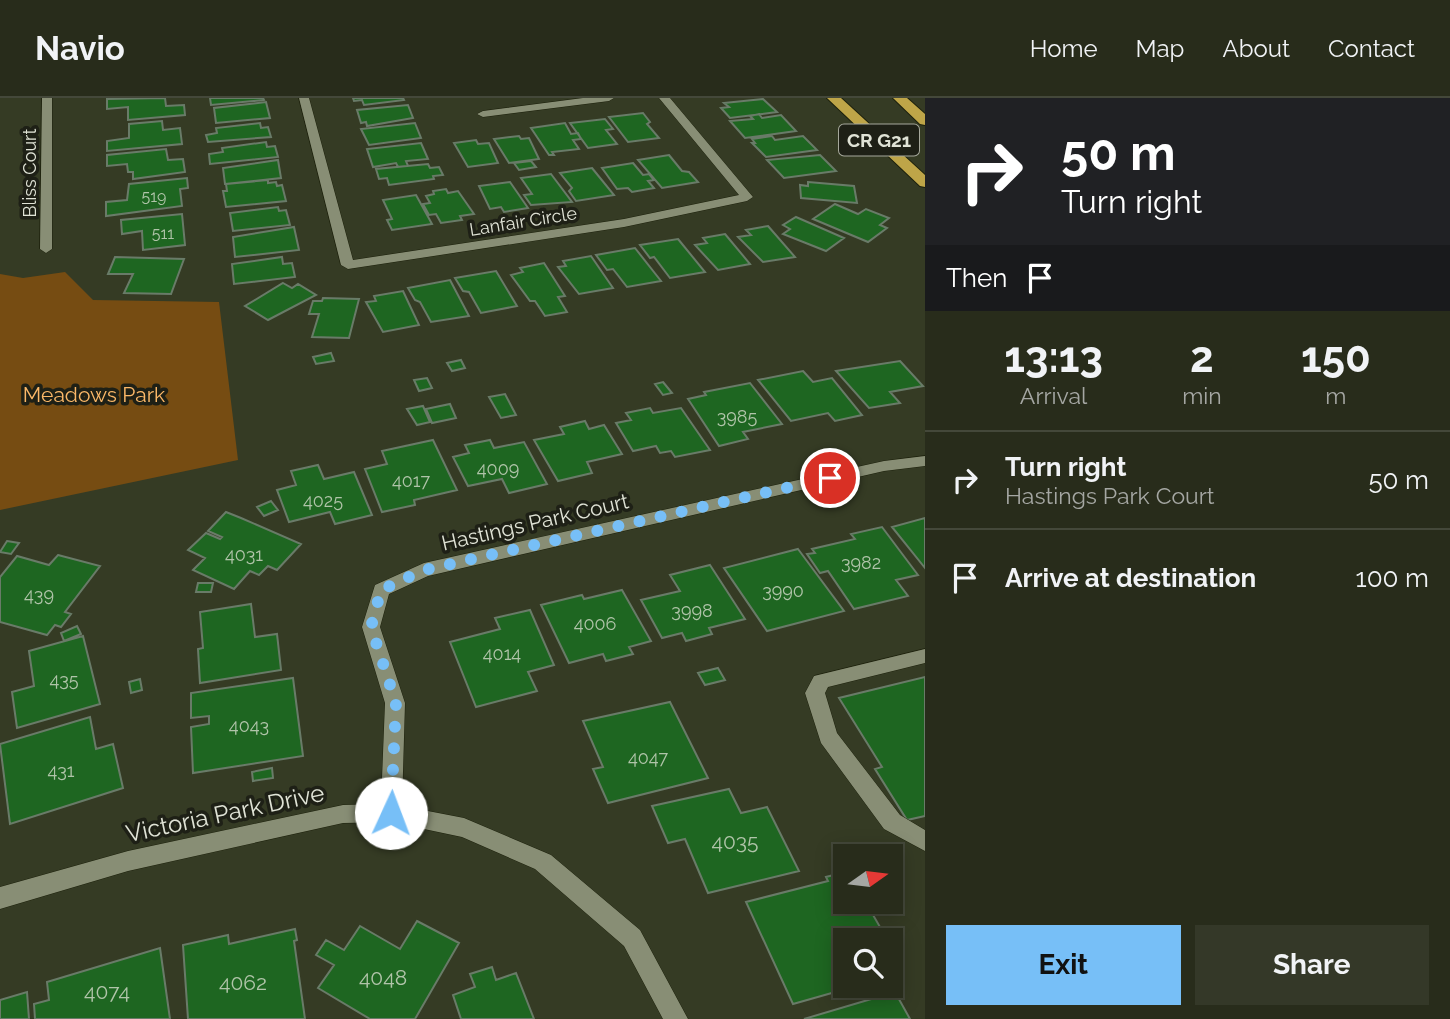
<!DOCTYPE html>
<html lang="en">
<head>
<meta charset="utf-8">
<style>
  body { margin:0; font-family:Raleway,sans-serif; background:#343828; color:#f1f3f6; height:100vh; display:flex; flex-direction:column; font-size:26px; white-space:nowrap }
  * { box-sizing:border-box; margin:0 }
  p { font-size:23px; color:#a5a7a3 }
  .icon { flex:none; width:38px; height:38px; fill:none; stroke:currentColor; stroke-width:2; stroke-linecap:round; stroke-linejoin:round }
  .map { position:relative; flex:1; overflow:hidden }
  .details { display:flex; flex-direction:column; background:#282c1b; width:525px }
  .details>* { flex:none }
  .banner { background:#202124; color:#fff; overflow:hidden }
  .needle { width:46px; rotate:76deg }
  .tools { position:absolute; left:833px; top:746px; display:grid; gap:14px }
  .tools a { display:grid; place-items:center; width:70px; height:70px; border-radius:0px; background:#282c1b; box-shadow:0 4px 18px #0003,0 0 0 2px #44483a; font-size:35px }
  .pin { position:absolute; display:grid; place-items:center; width:60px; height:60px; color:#fff; margin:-30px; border:4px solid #fff; border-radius:50%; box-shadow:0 2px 7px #0007 }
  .me { position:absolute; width:77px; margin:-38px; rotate:2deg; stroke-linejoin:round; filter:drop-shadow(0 0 5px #0008) }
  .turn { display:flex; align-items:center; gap:24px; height:147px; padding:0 21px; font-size:32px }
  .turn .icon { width:91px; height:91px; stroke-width:2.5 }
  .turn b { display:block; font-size:49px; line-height:60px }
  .then { display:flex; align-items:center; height:66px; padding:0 21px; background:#0003; gap:14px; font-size:26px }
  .eta { display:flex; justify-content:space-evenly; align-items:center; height:119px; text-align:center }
  .eta b { font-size:42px; font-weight:700; line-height:49px }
  .action { display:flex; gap:14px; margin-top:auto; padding:14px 21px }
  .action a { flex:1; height:80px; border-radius:0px; background:#77bff7; color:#111; font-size:28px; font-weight:700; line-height:80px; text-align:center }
  .action a+a { background:#343828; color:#f1f3f6 }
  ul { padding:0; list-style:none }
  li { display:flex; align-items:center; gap:21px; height:98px; padding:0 21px; border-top:2px solid #44483a }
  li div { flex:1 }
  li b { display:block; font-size:26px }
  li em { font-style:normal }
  header { display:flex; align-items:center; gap:42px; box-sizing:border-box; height:98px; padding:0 35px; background:#282c1b; border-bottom:2px solid #44483a }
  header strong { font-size:33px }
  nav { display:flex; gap:38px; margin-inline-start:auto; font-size:24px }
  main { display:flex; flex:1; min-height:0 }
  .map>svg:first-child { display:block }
</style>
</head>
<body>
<header>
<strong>Navio</strong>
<nav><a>Home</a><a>Map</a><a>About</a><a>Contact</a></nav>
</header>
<main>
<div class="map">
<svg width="925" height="921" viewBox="0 0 925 921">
  <rect width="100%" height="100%" fill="#353b24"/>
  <path fill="#764c12" d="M65 174 93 202 219 204 238 362 0 412V176L23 180Z"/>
  <path fill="#1e6621" stroke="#697b68" stroke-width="2" d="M165 0 166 8 184 7 185 17 128 22V9L107 11V1Z
    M210 0H263L264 2 211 7Z
    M353 0H403L404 2 364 7 362 2 354 3Z
    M763 1 777 14 730 20 721 10 729 9 724 5Z
    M266 4 270 20 216 25 214 10Z
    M408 7 413 20 367 28 366 24 361 25 357 12Z
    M643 15 650 24 647 26 659 40 628 44 609 19Z
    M759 16 762 20 781 17 796 33 745 40 730 23 753 21 750 18Z
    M605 21 613 31 606 32 617 46 588 50 570 25Z
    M162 23 163 32 180 30 182 46 107 53V43L129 40V26Z
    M260 25 261 30 268 29 271 39 208 44 206 37 217 35 216 30Z
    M415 25 421 40 369 47 361 31Z
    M565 25 571 36 578 35 581 41 573 42 579 51 552 54 554 57H549L531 30Z
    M519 38 521 41 529 40 539 61 509 65 494 41Z
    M772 38 775 42 803 38 817 52 766 59 752 45H755L752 41Z
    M476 42 478 46 489 45 498 65 468 69 454 45Z
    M266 44 267 49 275 48 278 59 210 66 209 56 223 54 222 50Z
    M421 45 428 61 406 63 408 68 398 69 396 65 373 69 367 51Z
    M166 51 168 62 183 61 185 74 133 81V74H128L127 66 107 68V57Z
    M669 57 682 73 689 74 698 84 662 90 638 62Z
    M820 57 836 73 784 80 767 62Z
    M278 62 281 80 225 86 223 70Z
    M531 63 536 69 519 72 514 65Z
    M633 65 643 77 649 76 654 82 648 83 654 90 632 94 628 90 617 91 602 70Z
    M428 66 430 70 439 69 443 77 433 78 434 81 389 87 387 80 379 81 376 71Z
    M592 70 614 97 576 103 569 93 572 90 560 75Z
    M551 76 572 104 531 107 524 97 532 96 521 80Z
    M187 80 188 90 180 91 182 108 106 118V104L127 102 129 86Z
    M268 82V85L276 84 277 88 282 87 286 103 226 109 223 93H227L226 86Z
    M510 84 528 110 504 114 501 109 490 111 479 88Z
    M808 84 854 88 857 105 801 100 800 87 808 88Z
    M446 91 448 95 458 93 474 116 460 118 462 122 441 125 436 116 429 117 423 106 430 105 426 98 434 96 433 93Z
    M416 97 432 126 392 132 387 122 392 121 383 102Z
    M835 106 858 116 866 111 889 120 880 127 887 130 868 144 813 121Z
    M278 109 279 113 286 112 290 127 233 133 230 115Z
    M182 116 185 147 143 152 142 133 122 136 121 122Z
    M796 119 844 140 826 153 783 136 790 131 783 127Z
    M768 128 795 159 763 164 738 139 751 137 746 132Z
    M294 129 299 152 235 159 233 139Z
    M725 136 750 166 718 172 695 147 707 145 703 140Z
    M678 141 705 174 670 180 654 159 650 160 640 147Z
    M635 150 661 183 627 189 613 171 607 172 596 157Z
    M591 158 613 190 579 196 558 169 566 168 563 163Z
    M115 159 184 161 171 196 124 195 133 176H108Z
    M282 159 283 166 292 165 295 179 234 186 232 166Z
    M544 165 565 198 558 199 567 214 545 218 535 203H530L511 177 523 174 520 170Z
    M496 173 517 208 481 215 469 194 463 193 455 180Z
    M450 182 469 218 431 224 420 204 415 202 408 190Z
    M283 185 292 190 298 186 316 197 268 222 245 208Z
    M403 193 419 227 383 234 366 204 376 203 374 198Z
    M323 200 359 201 349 240 312 239 319 216H309L313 203H322Z
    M331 255 334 263 316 266 313 259Z
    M461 262 465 270 452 273 447 265Z
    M900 263 923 288 890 294 900 305 869 310 836 273Z
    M803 273 813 284 832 280 862 317 835 323 828 315 791 323 758 282Z
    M427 280 432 290 419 293 414 282Z
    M663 284 672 295 663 297 655 286Z
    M750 285 782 326 743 334 748 341 719 348 688 301 706 297 704 294Z
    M505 296 516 317 501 320 489 299Z
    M450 306 456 320 432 325 426 311Z
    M423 308 430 324 417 327 407 311Z
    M650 310 653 315 681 310 710 352 675 359 671 353 660 355 656 348 633 353 616 325 631 322 626 315Z
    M585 323 589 331 604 327 622 356 587 364 592 375 558 383 534 342 564 336 560 329Z
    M433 342 457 392 414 402 415 407 382 414 365 371 387 366 382 353Z
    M490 342 494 350 524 344 547 386 509 395 502 381 468 388 453 359 469 355 465 347Z
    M318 367 324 381 354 374 372 417 335 426 330 414 289 424 277 392 296 387 291 373Z
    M271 403 278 412 264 418 257 409Z
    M226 414 241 420 301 446 277 472 268 468 259 477 250 473 234 491 193 472 205 460 188 452 206 435 220 441 222 439 208 433Z
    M925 420V470L892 429Z
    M882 429 918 477 896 482 908 498 854 511 828 473 820 475 807 456 815 455 812 451 855 441 851 436Z
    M7 443 19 445 11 456 0 454Z
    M798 451 844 513 767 533 724 470Z
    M58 457 100 468 65 514 71 516 61 529 55 527 47 537 0 524V479L17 458 49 467Z
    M710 467 745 521 709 530 712 536 686 543 682 535 662 540 641 502 680 493 670 477Z
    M198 485H213L211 494H196Z
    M622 492 651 543 629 549 633 556 606 563 603 556 569 565 541 507 582 497 584 501Z
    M251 506 255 539 277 536 281 572 200 585 198 551 203 550 200 514Z
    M530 512 554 567 528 574 537 593 476 609 450 544 500 531 495 520Z
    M77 528 81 536 64 543 61 535Z
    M83 538 100 606 17 630 12 594 34 588 29 553Z
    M718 570 725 582 705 587 698 575Z
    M925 579V718L907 722 875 671 882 669 839 600Z
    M293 580 303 658 193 675 191 629 209 626V618L191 620V595Z
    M140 581 142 592 131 595 129 584Z
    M670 604 708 680 608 705 593 671 603 669 583 623Z
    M90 619 96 651 113 646 123 690 10 726 0 646Z
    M272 670 273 680 253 683 252 674Z
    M729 691 741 715 767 709 799 773 708 795 685 741 668 745 652 708Z
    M845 774V803H865L880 829 863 833 867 842H845V887H860L793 906 746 804 828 783 826 779Z
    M417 823 459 845 415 921H370L318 890 334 867 316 857 326 842 344 852 360 828 400 851Z
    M295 831 297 842 294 843 305 921H188L183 847 228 837 229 846Z
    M160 850 170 921H35L34 906 49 902 47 884Z
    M492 869 496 882 516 875 534 921H461L453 897 475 889 470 876Z
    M27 894 29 921H0V902Z
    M895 894 910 921H804Z"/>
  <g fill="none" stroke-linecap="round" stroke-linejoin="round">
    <g stroke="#1d210c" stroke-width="1">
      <path id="minor" d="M42 0H52V151L46 155 40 151Z
        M299 0H309L353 162 624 121 739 97 659 0H670L753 99 747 103 624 129 348 171 341 167Z
        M583 0H614L609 3 483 19 477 16 483 13Z
        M925 358V368L884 373 428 478 389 496 380 529 405 605 402 708 464 720 551 757 640 832 688 921H663L624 848 535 771 462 739 391 724 343 725 128 773 0 811V789L128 753 343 707 381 706 385 605 362 529 375 487 424 465 884 363Z
        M925 551V565L828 589 825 595 837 635 900 717 925 732V753L884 731 821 645 805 595 814 578Z"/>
    </g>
    <g stroke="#1d210c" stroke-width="2">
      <path id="highway" d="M827 0H841L925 77V89L920 88Z
        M893 0H907L925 16V27L920 26Z"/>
    </g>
    <use href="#minor" fill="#888e75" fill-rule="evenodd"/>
    <use href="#highway" fill="#bea548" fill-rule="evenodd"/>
  </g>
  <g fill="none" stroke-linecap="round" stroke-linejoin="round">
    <path stroke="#77bff7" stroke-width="12" stroke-dasharray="0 21.6" d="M391 715 396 605 371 529 381 492 424 472 830 380"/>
  </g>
  <g text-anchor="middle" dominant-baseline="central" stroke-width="7" stroke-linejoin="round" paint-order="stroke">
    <g font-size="16" fill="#b0c4a9">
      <text x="154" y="98">519</text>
      <text x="163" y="135">511</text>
    </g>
    <g font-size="18" fill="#e0e3d6" stroke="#1e2016">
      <text transform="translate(29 75) rotate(-90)">Bliss Court</text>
      <text transform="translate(523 123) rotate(-9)">Lanfair Circle</text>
    </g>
    <g font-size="18" fill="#b0c4a9">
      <text x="737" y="318">3985</text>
      <text x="498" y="370">4009</text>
      <text x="411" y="382">4017</text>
      <text x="323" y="402">4025</text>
      <text x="244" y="456">4031</text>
      <text x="861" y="464">3982</text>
      <text x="783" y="492">3990</text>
      <text x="39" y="496">439</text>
      <text x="692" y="512">3998</text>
      <text x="595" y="525">4006</text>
      <text x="502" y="555">4014</text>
      <text x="64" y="581">435</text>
      <text x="249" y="627">4043</text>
      <text x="648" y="659">4047</text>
      <text x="61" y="672">431</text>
    </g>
    <rect fill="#1e2016" stroke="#a6a89c" stroke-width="2" x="839" y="26.5" width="80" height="31" rx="5"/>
    <g font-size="19" font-weight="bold" fill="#e0e3d6">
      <text x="879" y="42">CR G21</text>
    </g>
    <g font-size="21" fill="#fbb868" stroke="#1e2016">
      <text x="94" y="296">Meadows Park</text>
    </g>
    <g font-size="21" fill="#e0e3d6" stroke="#1e2016">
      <text transform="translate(535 424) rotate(-13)">Hastings Park Court</text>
    </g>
    <g font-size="21" fill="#b0c4a9">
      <text x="735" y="743">4035</text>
      <text x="383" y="879">4048</text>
      <text x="243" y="884">4062</text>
      <text x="107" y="893">4074</text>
    </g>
    <g font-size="24" fill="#e0e3d6" stroke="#1e2016">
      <text transform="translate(225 715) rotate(-12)">Victoria Park Drive</text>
    </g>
  </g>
</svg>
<div class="tools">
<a><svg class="needle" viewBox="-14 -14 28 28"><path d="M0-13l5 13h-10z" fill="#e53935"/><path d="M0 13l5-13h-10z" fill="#a5a7a3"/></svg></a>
<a><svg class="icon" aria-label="search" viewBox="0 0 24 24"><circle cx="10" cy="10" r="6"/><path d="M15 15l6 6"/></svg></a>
</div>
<div class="pin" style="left:830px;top:380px;background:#d93025"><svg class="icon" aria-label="arrive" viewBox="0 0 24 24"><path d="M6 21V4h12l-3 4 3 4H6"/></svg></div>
<svg class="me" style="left:391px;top:715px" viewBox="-20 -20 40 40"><circle r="19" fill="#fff"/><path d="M0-13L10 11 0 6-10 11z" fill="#77bff7"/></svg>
</div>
<section class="details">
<div class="banner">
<div class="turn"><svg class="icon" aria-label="right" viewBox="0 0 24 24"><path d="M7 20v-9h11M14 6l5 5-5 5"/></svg><div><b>50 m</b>Turn right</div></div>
<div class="then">Then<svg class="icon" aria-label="arrive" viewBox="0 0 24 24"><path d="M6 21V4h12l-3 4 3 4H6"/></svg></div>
</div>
<div class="eta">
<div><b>13:13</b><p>Arrival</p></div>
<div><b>2</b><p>min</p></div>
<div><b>150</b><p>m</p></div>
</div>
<ul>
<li><svg class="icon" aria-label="right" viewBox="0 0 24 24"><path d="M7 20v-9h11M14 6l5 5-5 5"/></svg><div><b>Turn right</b><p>Hastings Park Court</p></div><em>50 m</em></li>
<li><svg class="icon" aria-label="arrive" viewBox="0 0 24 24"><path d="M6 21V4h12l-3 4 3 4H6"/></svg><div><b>Arrive at destination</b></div><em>100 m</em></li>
</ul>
<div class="action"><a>Exit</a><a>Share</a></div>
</section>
</main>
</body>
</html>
